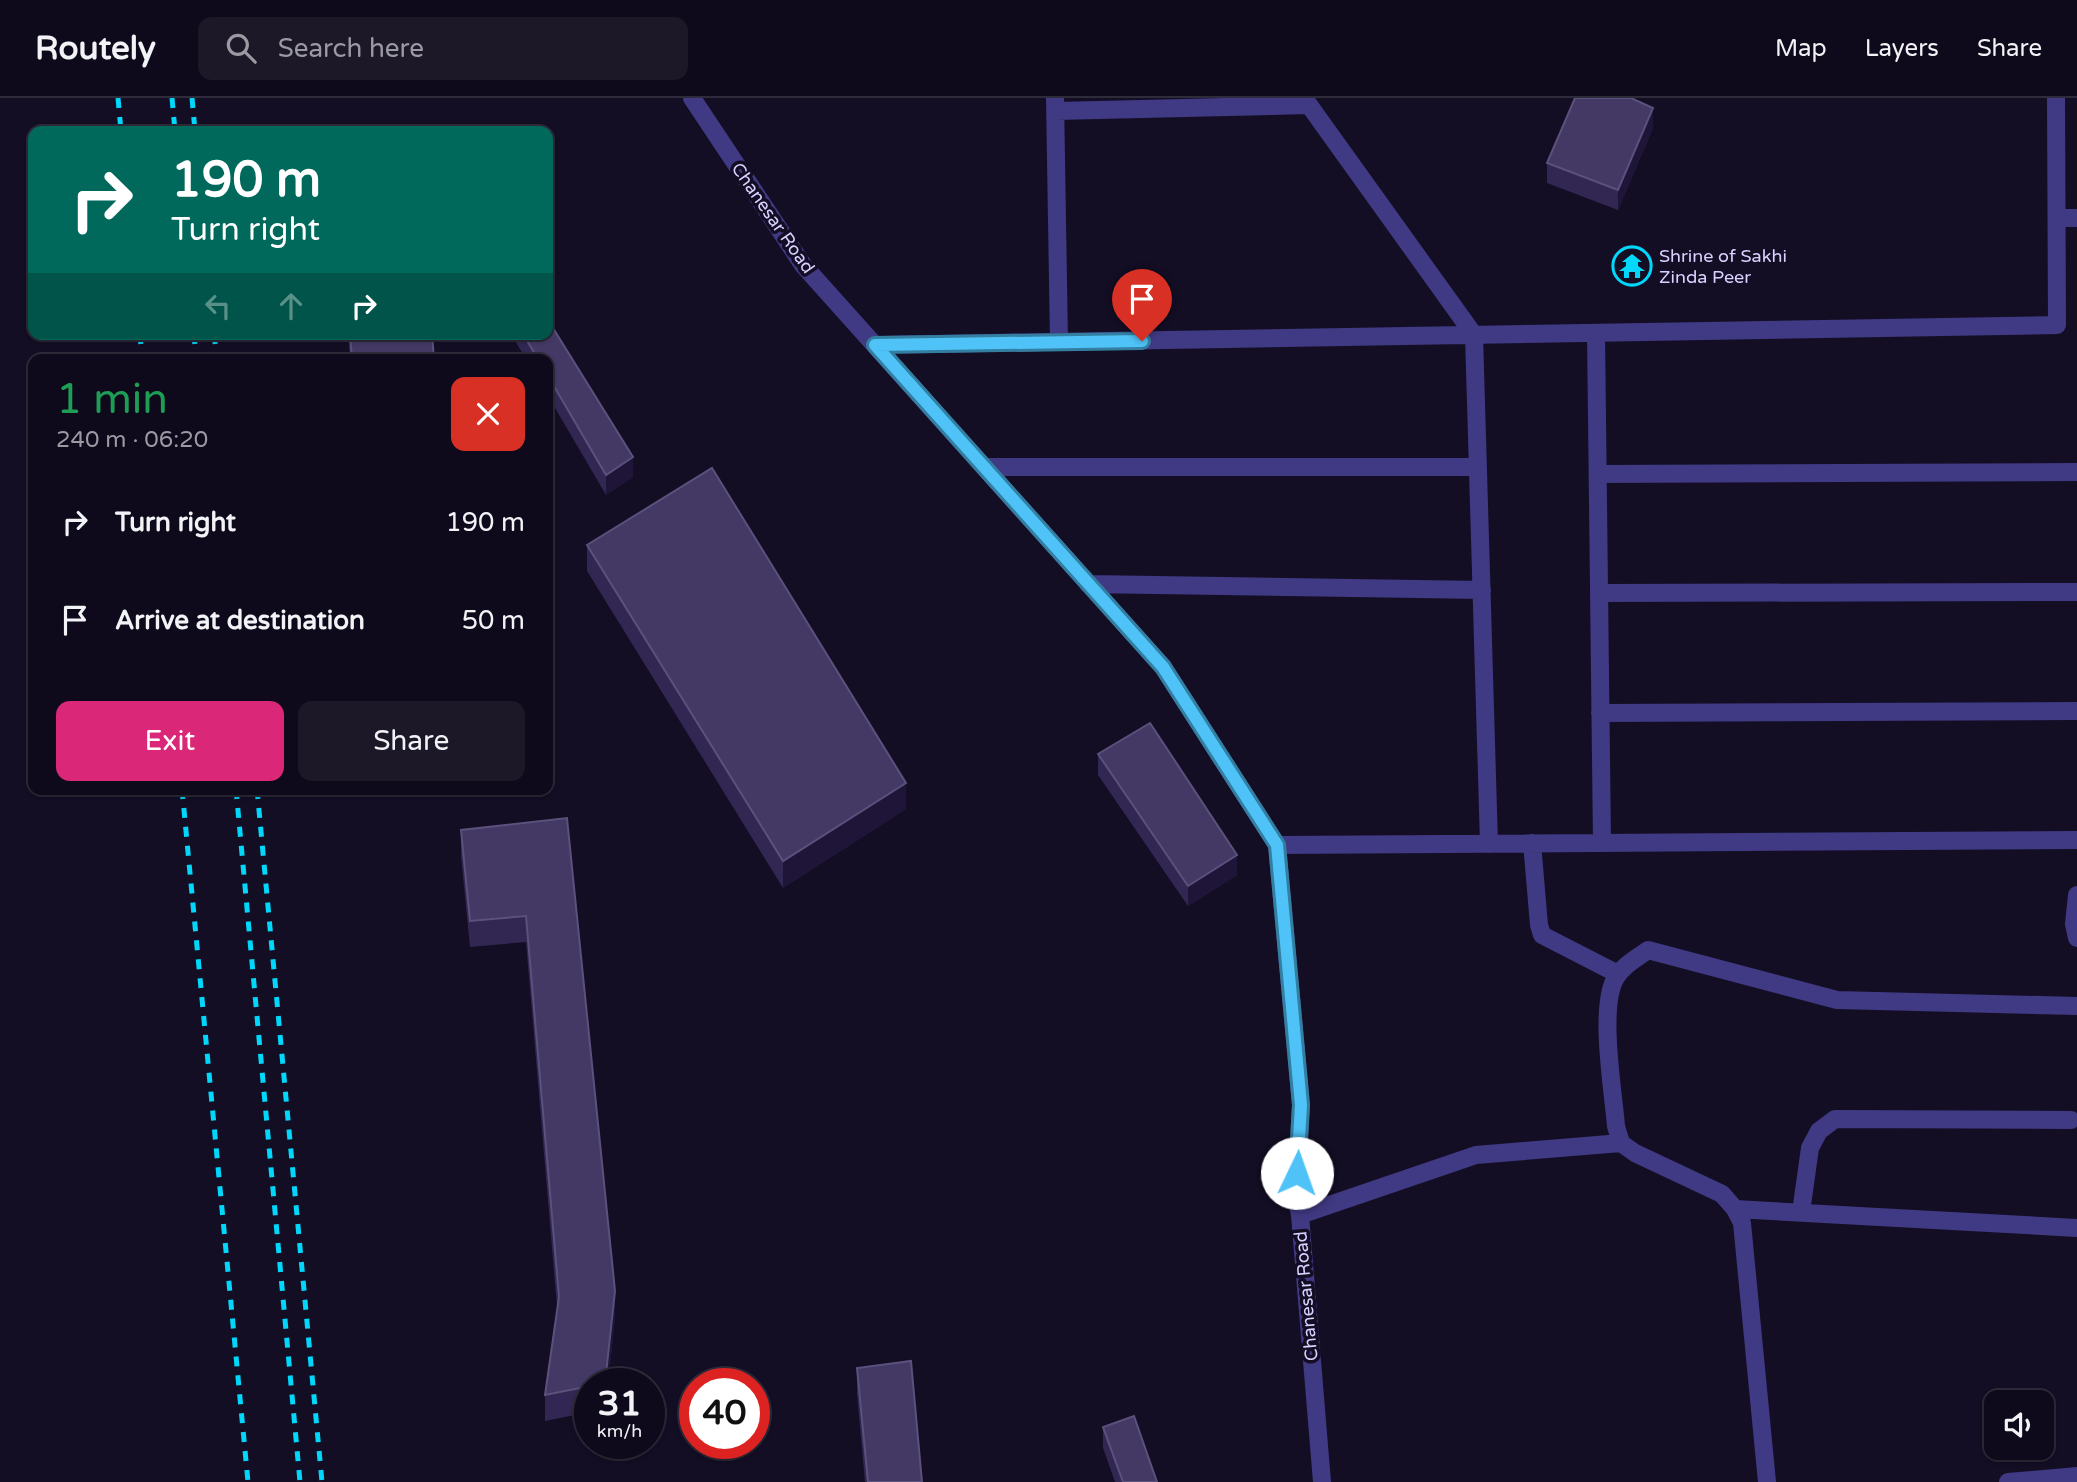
<!DOCTYPE html>
<html lang="en">
<head>
<meta charset="utf-8">
<style>
  body { margin:0; font-family:"Varela Round",sans-serif; background:#1c1828; color:#f1f3f6; height:100vh; display:flex; flex-direction:column; font-size:26px; white-space:nowrap }
  * { box-sizing:border-box; margin:0 }
  p { font-size:23px; color:#9b9aa3 }
  .icon { flex:none; width:38px; height:38px; fill:none; stroke:currentColor; stroke-width:2; stroke-linecap:round; stroke-linejoin:round }
  .map { position:relative; flex:1; overflow:hidden }
  .details { position:absolute; left:28px; top:256px; width:525px; height:441px; display:flex; flex-direction:column; background:#0e0a1b; border-radius:14px; box-shadow:0 2px 5px #0004,0 0 0 2px #2e2b3a }
  .details>* { flex:none }
  .hud { position:absolute; left:28px; top:28px; width:525px; height:214px; border-radius:14px; box-shadow:0 2px 5px #0004,0 0 0 2px #2e2b3a; background:#00695c; color:#fff; overflow:hidden }
  .controls { position:absolute; left:1984px; top:1292px; display:grid; gap:14px }
  .controls a { display:grid; place-items:center; width:70px; height:70px; border-radius:14px; background:#0e0a1b; box-shadow:0 2px 5px #0004,0 0 0 2px #2e2b3a; font-size:35px }
  .speed { position:absolute; left:574px; top:1270px; display:flex; gap:14px; font-size:35px; font-weight:700; text-align:center }
  .speed>* { display:grid; place-content:center; width:91px; height:91px; border-radius:50%; background:#0e0a1b; box-shadow:0 2px 5px #0004,0 0 0 2px #2e2b3a; line-height:1 }
  .speed small { font-size:18px; font-weight:400 }
  .speed .limit { border:10px solid #d22; background:#fff; color:#111 }
  .pin { position:absolute; display:grid; place-items:center; width:60px; height:60px; color:#fff; margin:-72px -30px; border-radius:50% 50% 50% 0; rotate:-45deg; box-shadow:0 0 7px #0007 }
  .pin .icon { rotate:45deg }
  .me { position:absolute; width:77px; margin:-38px; rotate:3deg; stroke-linejoin:round; filter:drop-shadow(0 0 5px #0008) }
  .turn { display:flex; align-items:center; gap:24px; height:147px; padding:0 28px; font-size:32px }
  .turn .icon { width:91px; height:91px; stroke-width:2.5 }
  .turn b { display:block; font-size:49px; line-height:60px }
  .lanes { display:flex; align-items:center; height:66px; padding:0 28px; background:#0003; justify-content:center; gap:35px; direction:ltr }
  .lanes .off { opacity:.35 }
  .round { display:grid; place-items:center; flex:none; width:74px; height:74px; border-radius:14px; background:#1c1828 }
  .headline { display:flex; align-items:center; justify-content:space-between; height:119px; padding:0 28px }
  h1 { font-size:42px; font-weight:600; line-height:52px; color:#1e9e55 }
  .cta { display:flex; gap:14px; margin-top:auto; padding:14px 28px }
  .cta a { flex:1; height:80px; border-radius:14px; background:#db2777; color:#fff; font-size:28px; font-weight:600; line-height:80px; text-align:center }
  .cta a+a { background:#1c1828; color:#f1f3f6 }
  ul { padding:0; list-style:none }
  li { display:flex; align-items:center; gap:21px; height:98px; padding:0 28px }
  li div { flex:1 }
  li b { display:block; font-size:26px }
  li em { font-style:normal }
  header { display:flex; align-items:center; gap:42px; box-sizing:border-box; height:98px; padding:0 35px; background:#0e0a1b; border-bottom:2px solid #2e2b3a }
  header strong { font-size:33px }
  nav { display:flex; gap:38px; margin-inline-start:auto; font-size:24px }
  .search { width:490px; height:63px; background:#1c1828; display:flex; align-items:center; gap:18px; box-sizing:border-box; padding:0 24px; border-radius:14px; color:#9b9aa3; font-size:26px }
  .map>svg:first-child { display:block }
</style>
</head>
<body>
<header>
<strong>Routely</strong>
<div class="search"><svg class="icon" aria-label="search" viewBox="0 0 24 24"><circle cx="10" cy="10" r="6"/><path d="M15 15l6 6"/></svg>Search here</div>
<nav><a>Map</a><a>Layers</a><a>Share</a></nav>
</header>
<div class="map">
<svg width="2077" height="1384" viewBox="0 0 2077 1384">
  <rect width="100%" height="100%" fill="#130e24"/>
  <g fill="none" stroke-linecap="round" stroke-linejoin="round">
    <path stroke="#403983" stroke-width="18" d="M692 0 803 167 1163 569 1277 747 1301 1007 1296 1098 1300 1117 1322 1384
      M1055 0 1059 244
      M1304 0 1474 237 1489 746
      M1056 13 1309 7
      M2057 120H2077
      M1596 235 1602 745
      M875 247 2057 227 2056 0
      M984 369H1478
      M1598 376 2077 374
      M1088 486 1482 492
      M1599 495 2077 494
      M1600 615 2077 613
      M1532 745 1539 827 1542 837 1618 876
      M1277 747 2077 742
      M2077 797 2074 826 2077 840
      M1735 1111 2077 1130
      M1801 1114 1810 1050 1819 1033 1835 1021 2071 1022
      M1300 1117 1476 1057 1621 1045
      M1767 1384 1742 1125 1735 1111 1722 1096 1635 1055 1621 1045 1616 1028C1613 992 1599 911 1615 881 1622 868 1637 860 1648 852L1837 902 2077 908
      M2008 1384 2077 1378"/>
    <path stroke="#01d6fb" stroke-width="5" stroke-dasharray="10 9" stroke-linecap="butt" d="M118 0 121 33
      M172 0 175 33
      M192 0 195 33
      M140 236 142 261
      M194 236 196 261
      M214 236 217 261
      M182 691 248 1384
      M236 691 300 1384
      M257 691 322 1384"/>
  </g>
  <path fill="#322752" d="M1653 30 1618 112 1547 85V65Z
    M348 236H432L434 261H350Z
    M511 236H548L633 379 606 397 548 298V261H526Z
    M587 447 906 711 783 790 587 473Z
    M1098 656 1237 777 1188 808 1098 677Z
    M567 720 615 1219 608 1286H590V1314L545 1323V1297L557 1209 526 844 470 849 461 758V732Z
    M857 1270 922 1384H865L857 1296Z
    M1103 1329 1157 1384H1115L1103 1350Z"/>
  <path fill="#1e1538" d="M1653 10V30L1618 112V92Z
    M633 359V379L606 397V377Z
    M906 685V711L783 790V763Z
    M1237 757V777L1188 808V788Z
    M615 1193V1219L608 1286H605Z"/>
  <path fill="#443965" stroke="#5b517d" stroke-width="2" d="M1575 0H1631L1653 10 1618 92 1547 65Z
    M548 222 633 359 606 377 548 278V261H538L523 236H548Z
    M350 236H432L434 261H352Z
    M712 370 906 685 783 763 587 447Z
    M1150 625 1237 757 1188 788 1098 656Z
    M567 720 615 1193 605 1285 590 1286V1288L545 1297 559 1199 526 818 470 823 461 732Z
    M911 1263 922 1384H868L857 1270Z
    M1134 1318 1157 1384H1123L1103 1329Z"/>
  <g fill="none" stroke-linecap="round" stroke-linejoin="round">
    <g stroke="#337fa1" stroke-width="18">
      <path id="route" d="M1142 243 875 247 1163 569 1277 747 1301 1007 1297 1075"/>
    </g>
    <use href="#route" stroke="#4fc3f7" stroke-width="12"/>
  </g>
  <defs>
    <g id="temple-ring" transform="scale(2.0125)"><circle r="9.5" fill="#130e24" stroke="#01d6fb" stroke-width="1.5"/><path d="M0-6L5-2H3V0L6.5 2.5H4V6H1.5V3h-3V6H-4V2.5H-6.5L-3 0V-2H-5Z" fill="#01d6fb"/></g>
  </defs>
  <g fill-rule="evenodd">
    <use href="#temple-ring" x="1632" y="168"/>
  </g>
  <g text-anchor="middle" dominant-baseline="central" stroke-width="7" stroke-linejoin="round" paint-order="stroke">
    <g font-size="18" fill="#d9d1ff" stroke="#130e24">
      <text transform="translate(773 120) rotate(55)">Chanesar Road</text>
      <text transform="translate(1306 1198) rotate(-95)">Chanesar Road</text>
    </g>
    <g font-size="18" fill="#d9d1ff" stroke="#130e24" text-anchor="start">
      <text x="1659" y="158">Shrine of Sakhi<tspan x="1659" dy="21">Zinda Peer</tspan></text>
    </g>
  </g>
</svg>
<div class="controls">
<a><svg class="icon" aria-label="sound" viewBox="0 0 24 24"><path d="M4 9h4l5-4v14l-5-4H4zM17 9q2 3 0 6"/></svg></a>
</div>
<div class="speed"><div>31<small>km/h</small></div><div class="limit">40</div></div>
<div class="pin" style="left:1142px;top:243px;background:#d93025"><svg class="icon" aria-label="arrive" viewBox="0 0 24 24"><path d="M6 21V4h12l-3 4 3 4H6"/></svg></div>
<svg class="me" style="left:1297px;top:1075px" viewBox="-20 -20 40 40"><circle r="19" fill="#fff"/><path d="M0-13L10 11 0 6-10 11z" fill="#4fc3f7"/></svg>
<div class="hud">
<div class="turn"><svg class="icon" aria-label="right" viewBox="0 0 24 24"><path d="M7 20v-9h11M14 6l5 5-5 5"/></svg><div><b>190 m</b>Turn right</div></div>
<div class="lanes"><svg class="icon off" aria-label="left" viewBox="0 0 24 24"><path d="M17 20v-9H6M10 6l-5 5 5 5"/></svg><svg class="icon off" aria-label="ahead" viewBox="0 0 24 24"><path d="M12 20V5M6 11l6-6 6 6"/></svg><svg class="icon" aria-label="right" viewBox="0 0 24 24"><path d="M7 20v-9h11M14 6l5 5-5 5"/></svg></div>
</div>
<section class="details">
<div class="headline"><div><h1>1 min</h1><p>240 m · 06:20</p></div><a class="round" style="background:#d93025;color:#fff"><svg class="icon" aria-label="close" viewBox="0 0 24 24"><path d="M6 6l12 12M18 6L6 18"/></svg></a></div>
<ul>
<li><svg class="icon" aria-label="right" viewBox="0 0 24 24"><path d="M7 20v-9h11M14 6l5 5-5 5"/></svg><div><b>Turn right</b></div><em>190 m</em></li>
<li><svg class="icon" aria-label="arrive" viewBox="0 0 24 24"><path d="M6 21V4h12l-3 4 3 4H6"/></svg><div><b>Arrive at destination</b></div><em>50 m</em></li>
</ul>
<div class="cta"><a>Exit</a><a>Share</a></div>
</section>
</div>
</body>
</html>
